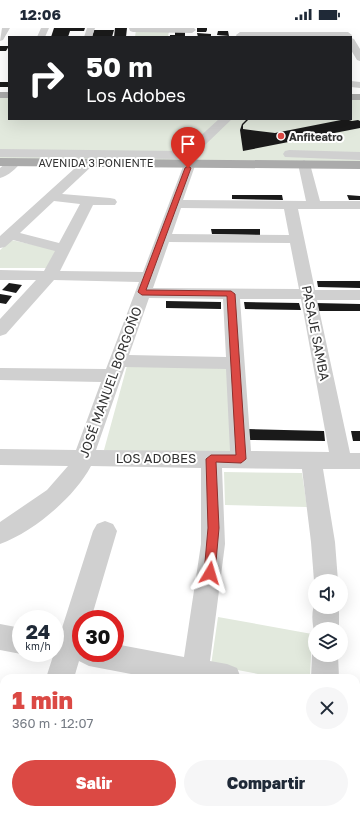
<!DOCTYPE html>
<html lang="es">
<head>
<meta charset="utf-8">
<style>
  body { margin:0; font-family:"Golos Text",sans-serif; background:#f6f6f7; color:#1f2937; height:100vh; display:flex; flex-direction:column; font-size:15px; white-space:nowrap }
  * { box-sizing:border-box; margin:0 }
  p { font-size:13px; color:#747a83 }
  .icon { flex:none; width:22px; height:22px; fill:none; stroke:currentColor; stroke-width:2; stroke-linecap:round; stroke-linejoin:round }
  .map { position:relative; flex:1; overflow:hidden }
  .sheet { position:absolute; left:0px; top:646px; width:360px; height:140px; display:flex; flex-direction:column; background:#fff; border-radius:12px 12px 0 0; box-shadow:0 4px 16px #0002 }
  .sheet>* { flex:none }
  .hud { position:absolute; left:8px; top:8px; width:344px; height:84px; border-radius:0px; box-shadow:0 4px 16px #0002; background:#202124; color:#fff; overflow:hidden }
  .tools { position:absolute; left:308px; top:546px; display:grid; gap:8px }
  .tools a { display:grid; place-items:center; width:40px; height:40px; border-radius:50%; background:#fff; box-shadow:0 4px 16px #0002; font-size:20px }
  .speed { position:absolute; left:12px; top:582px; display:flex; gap:8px; font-size:20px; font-weight:700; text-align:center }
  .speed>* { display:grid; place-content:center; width:52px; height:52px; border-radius:50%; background:#fff; box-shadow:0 4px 16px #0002; line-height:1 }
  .speed small { font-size:10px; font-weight:400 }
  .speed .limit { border:6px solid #d22; background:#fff; color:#111 }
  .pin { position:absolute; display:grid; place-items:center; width:34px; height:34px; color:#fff; margin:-41px -17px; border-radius:50% 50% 50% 0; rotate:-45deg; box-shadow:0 0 4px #0007 }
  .pin .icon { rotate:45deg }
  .me { position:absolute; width:44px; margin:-22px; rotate:7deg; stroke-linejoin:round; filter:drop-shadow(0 0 3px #0008) }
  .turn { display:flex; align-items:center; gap:14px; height:84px; padding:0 12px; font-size:18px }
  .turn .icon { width:52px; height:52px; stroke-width:2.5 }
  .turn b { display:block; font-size:28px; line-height:34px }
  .round { display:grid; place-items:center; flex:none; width:42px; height:42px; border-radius:21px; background:#f6f6f7 }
  .overview { display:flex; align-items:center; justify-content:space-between; height:68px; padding:0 12px }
  h1 { font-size:24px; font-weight:800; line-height:30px; color:#db4944 }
  .cta { display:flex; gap:8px; margin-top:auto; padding:8px 12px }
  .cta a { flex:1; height:46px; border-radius:24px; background:#db4944; color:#fff; font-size:16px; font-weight:800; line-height:46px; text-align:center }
  .cta a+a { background:#f6f6f7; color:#1f2937 }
  .status { display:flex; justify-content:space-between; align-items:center; height:28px; padding:0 20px; background:#fff; direction:ltr }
  .status svg { height:11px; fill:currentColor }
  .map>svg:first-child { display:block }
</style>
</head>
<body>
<div class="status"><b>12:06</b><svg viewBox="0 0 49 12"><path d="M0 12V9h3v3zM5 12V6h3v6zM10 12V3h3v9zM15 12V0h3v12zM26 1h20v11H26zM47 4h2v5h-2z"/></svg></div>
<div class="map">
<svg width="360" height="786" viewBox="0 0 360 786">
  <rect width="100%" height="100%" fill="#fff"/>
  <path fill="#e2e9dd" d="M136 2 169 3 168 9H135Z
    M0 68 9 69V91H351V71H360V136L0 131Z
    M11 212 58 222 51 240H0V222Z
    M228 337 233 425H111L104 422 127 338Z
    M224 444 302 445 307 479 225 477Z
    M218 589 312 606 310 650H279L211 637Z
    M182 782H314V786H182Z"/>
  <path fill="#1a1a1a" d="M54 0H85L84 3H70L68 9H51Z
    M115 0H127L126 9H114Z
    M197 0H207V2L206 4H197Z
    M94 2H114L112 9H92Z
    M218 3H228L229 8 217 7Z
    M175 4H185V9H170V7H175Z
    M197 5 211 6V8L198 9Z
    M0 18H9L6 23H0Z
    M0 54H9V57L8 59H0Z
    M247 91H249L243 97V101L275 105 346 91 352 93 358 92 360 93V100L243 123 240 102 242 96Z
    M232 167H282L283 172 232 171Z
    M347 167 360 168V172H349Z
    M211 201H260V207L212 206Z
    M317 253H360V260L318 259Z
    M9 255 22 257 16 265 2 262Z
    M0 266 12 268 6 276 0 275Z
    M166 273 221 274V281L166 280Z
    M244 274 299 275 301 282 245 281Z
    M315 275 360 276V283H317Z
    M247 401 324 403 325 413 248 412Z
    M351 403H360V413H353Z"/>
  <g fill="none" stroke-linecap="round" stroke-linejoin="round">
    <path fill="#d0d0d0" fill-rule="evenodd" d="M2 0H10L3 12 0 13Z
      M41 0H49L45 9H37Z
      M87 0H95L92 9H84Z
      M129 0H194L196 2 192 5 133 4 130 3Z
      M240 4H348L352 7 351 9H237L236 7Z
      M351 10 354 11 360 21V33L357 32 351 22Z
      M351 53 360 54V60L351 59Z
      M219 91H232L205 117 196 135 183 172 306 173 298 136 304 132 310 136 320 173H360V181H298L315 262H360V272H317L350 425H360V441H323L335 514 338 553H315V556L314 553 311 514 302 441 222 440 225 516 210 633 227 636 237 640 241 650H152L89 638 79 633 74 650H46L93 503 97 496 105 493 113 496 117 503 91 591H81V625H115V616L184 629 201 516V440L91 438C74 470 33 504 0 516V494L47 462 68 438 0 437V421L76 422 101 354 0 352V340L106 341 139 254 54 252 6 306 0 308V291L36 252H0V242L44 243 55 223 13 212 5 219 0 220V208L85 131H93L95 134 93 137 62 166 110 170 115 171 117 174 115 177H93L60 243 143 244 187 128 182 131 0 129V121L182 123 188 127 196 112ZM54 173 80 176 59 215 20 205ZM181 180 284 181 289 207 172 206ZM169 214 290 215 299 261 153 260ZM149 270 223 271 226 329 129 327ZM240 271H301L329 424 251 423ZM125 339 226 341 230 423 96 422Z
      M289 122 360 124V132L285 129 283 126 285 123Z
      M15 130 21 134C17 140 8 148 0 150V140L11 131Z
      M315 575V579H339V601H315V606C312 598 311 583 315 575Z
      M0 596 21 600V625H23L21 626 0 622Z
      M315 619V627H338L339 650H311L312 627Z
      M356 660H360V688H356Z
      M4 782H36L35 786H3Z
      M156 782H188L187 786H155Z
      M305 782H337V786H305Z"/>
    <path fill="#ababab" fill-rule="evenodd" d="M0 64H9V70H0Z
      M351 66H360V72H351Z
      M0 130 360 133V141L0 138Z"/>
  </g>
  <path fill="#db4944" stroke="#8e2f2c" d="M188 138 191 140 146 262 231 263 235 266 246 431 241 435 216 434 219 500 215 545 214 549 210 550 206 549 204 545 208 500 206 431 211 427H236L227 268 142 267 138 264 185 140Z"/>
  <circle fill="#db4944" stroke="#fff" stroke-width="1.5" cx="281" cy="108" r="4"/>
  <g text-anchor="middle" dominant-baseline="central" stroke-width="4" stroke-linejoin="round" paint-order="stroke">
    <g font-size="11" font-weight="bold" fill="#333" stroke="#fff" text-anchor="start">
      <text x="289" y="108">Anfiteatro</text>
    </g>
    <g font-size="11" fill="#333" stroke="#fff">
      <text x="96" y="134">AVENIDA 3 PONIENTE</text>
    </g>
    <g font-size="13" fill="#333" stroke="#fff">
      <text transform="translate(316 305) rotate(79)">PASAJE SAMBA</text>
      <text transform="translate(110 354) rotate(-70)">JOSÉ MANUEL BORGOÑO</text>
      <text x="156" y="430">LOS ADOBES</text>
    </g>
  </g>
</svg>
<div class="tools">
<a><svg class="icon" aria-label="sound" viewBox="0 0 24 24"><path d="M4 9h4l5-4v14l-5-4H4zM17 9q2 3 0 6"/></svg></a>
<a><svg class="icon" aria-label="layers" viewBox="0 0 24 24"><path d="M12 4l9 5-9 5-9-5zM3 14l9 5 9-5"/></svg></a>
</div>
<div class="speed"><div>24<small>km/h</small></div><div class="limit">30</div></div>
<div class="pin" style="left:188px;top:140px;background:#d93025"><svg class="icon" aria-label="arrive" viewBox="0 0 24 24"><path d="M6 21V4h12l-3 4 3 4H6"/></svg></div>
<svg class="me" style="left:210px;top:545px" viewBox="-20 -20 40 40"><path d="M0-17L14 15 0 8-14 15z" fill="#db4944" stroke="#fff" stroke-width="4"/></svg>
<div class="hud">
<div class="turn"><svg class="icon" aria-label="right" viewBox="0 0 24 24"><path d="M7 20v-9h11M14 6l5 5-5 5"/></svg><div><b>50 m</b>Los Adobes</div></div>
</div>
<section class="sheet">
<div class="overview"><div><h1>1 min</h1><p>360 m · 12:07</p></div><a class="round"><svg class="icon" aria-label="close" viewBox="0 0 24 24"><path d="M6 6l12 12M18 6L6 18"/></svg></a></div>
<div class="cta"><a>Salir</a><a>Compartir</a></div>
</section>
</div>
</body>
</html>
